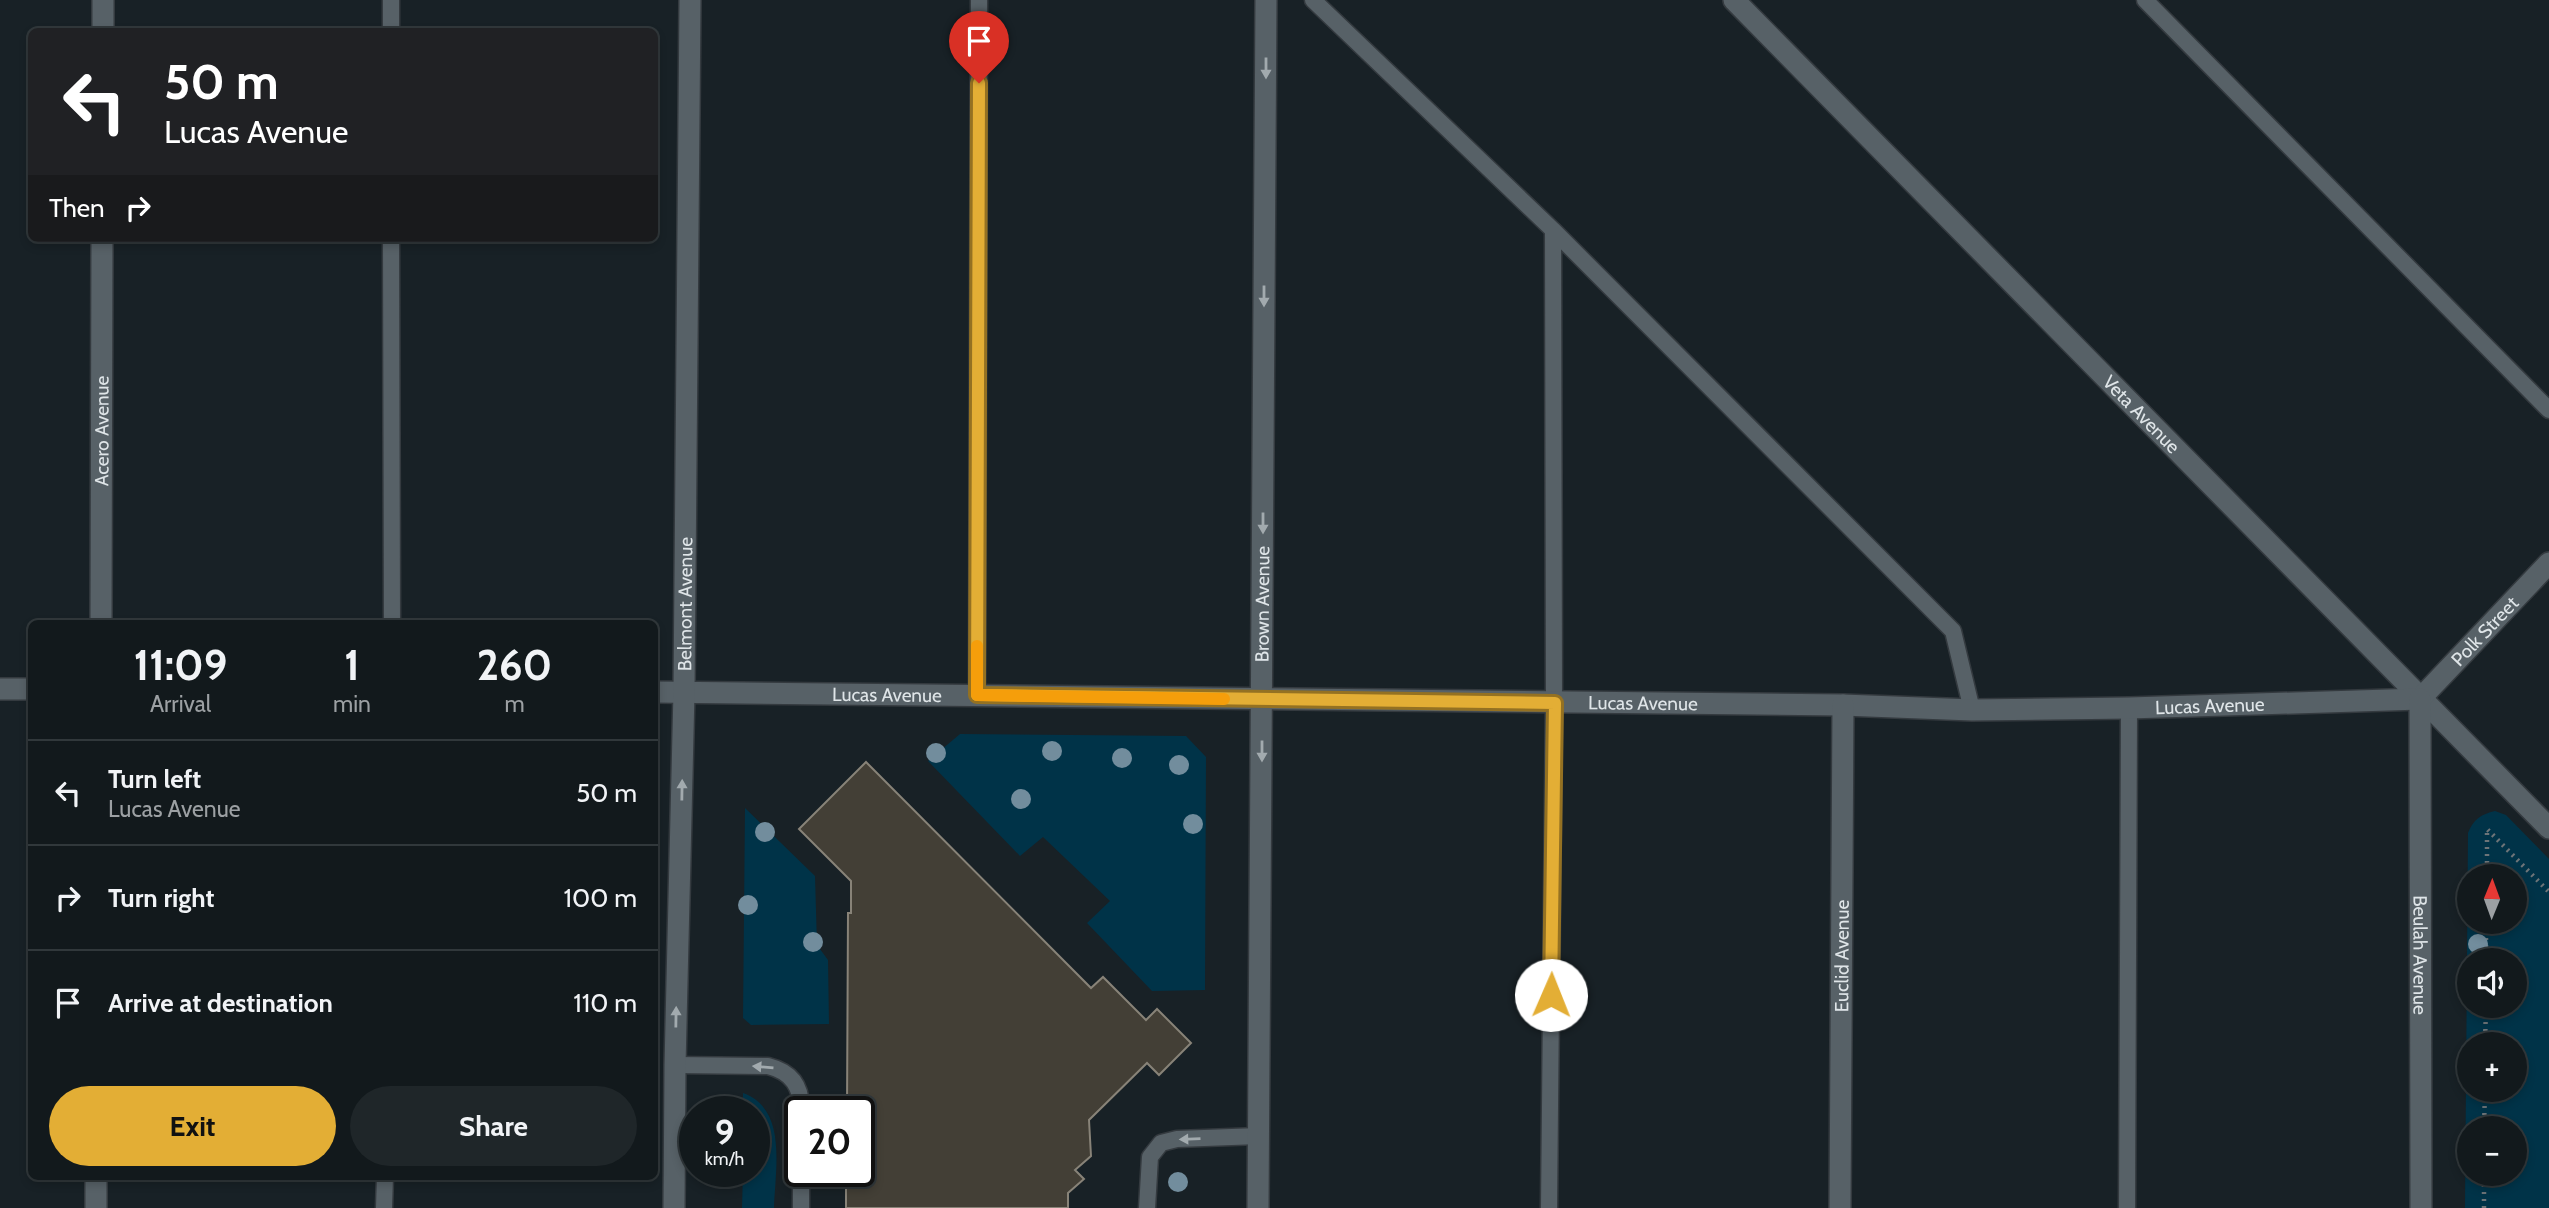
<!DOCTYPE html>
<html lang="en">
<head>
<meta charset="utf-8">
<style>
  body { margin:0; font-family:Cabin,sans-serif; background:#1f2629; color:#f1f3f6; height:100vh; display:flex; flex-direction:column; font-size:26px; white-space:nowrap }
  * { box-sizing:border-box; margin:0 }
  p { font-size:23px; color:#9ca0a3 }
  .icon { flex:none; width:38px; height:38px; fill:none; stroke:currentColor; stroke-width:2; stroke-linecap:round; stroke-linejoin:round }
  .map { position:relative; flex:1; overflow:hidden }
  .details { position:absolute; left:28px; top:620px; width:630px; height:560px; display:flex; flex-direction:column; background:#12191c; border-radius:10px; box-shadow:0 4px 10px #0003,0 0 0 2px #31383b }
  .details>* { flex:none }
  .hud { position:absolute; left:28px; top:28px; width:630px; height:214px; border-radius:10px; box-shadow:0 4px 10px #0003,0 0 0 2px #31383b; background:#202124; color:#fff; overflow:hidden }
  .needle { width:46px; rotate:1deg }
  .fabs { position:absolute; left:2457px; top:864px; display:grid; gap:14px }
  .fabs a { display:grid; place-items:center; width:70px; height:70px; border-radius:50%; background:#12191c; box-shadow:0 4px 10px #0003,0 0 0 2px #31383b; font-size:35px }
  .speed { position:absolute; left:679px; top:1096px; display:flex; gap:14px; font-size:35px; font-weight:700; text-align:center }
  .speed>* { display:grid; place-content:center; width:91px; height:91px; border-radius:50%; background:#12191c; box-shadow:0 4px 10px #0003,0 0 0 2px #31383b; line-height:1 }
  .speed small { font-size:18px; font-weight:400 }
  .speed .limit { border:4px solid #111; border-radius:10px; background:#fff; color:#111 }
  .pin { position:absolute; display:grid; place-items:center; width:60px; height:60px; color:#fff; margin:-72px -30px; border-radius:50% 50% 50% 0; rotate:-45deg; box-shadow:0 0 7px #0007 }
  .pin .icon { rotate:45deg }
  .me { position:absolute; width:77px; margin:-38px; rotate:1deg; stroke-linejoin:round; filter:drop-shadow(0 0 5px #0008) }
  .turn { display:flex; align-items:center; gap:24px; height:147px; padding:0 21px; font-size:32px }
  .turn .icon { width:91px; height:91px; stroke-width:2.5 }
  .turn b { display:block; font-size:49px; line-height:60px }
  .then { display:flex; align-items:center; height:66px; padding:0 21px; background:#0003; gap:14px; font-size:26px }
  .eta { display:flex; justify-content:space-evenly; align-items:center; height:119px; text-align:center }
  .eta b { font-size:42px; font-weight:700; line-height:49px }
  .cta { display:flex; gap:14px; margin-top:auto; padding:14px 21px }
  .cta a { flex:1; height:80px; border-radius:42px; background:#e3ae35; color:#111; font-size:28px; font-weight:700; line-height:80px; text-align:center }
  .cta a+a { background:#1f2629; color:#f1f3f6 }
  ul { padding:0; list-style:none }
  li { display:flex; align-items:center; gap:21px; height:105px; padding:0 21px; border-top:2px solid #31383b }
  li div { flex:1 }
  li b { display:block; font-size:26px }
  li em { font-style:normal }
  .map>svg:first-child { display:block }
</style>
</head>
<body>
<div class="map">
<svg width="2549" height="1208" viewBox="0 0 2549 1208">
  <rect width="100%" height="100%" fill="#182126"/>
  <path fill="#003348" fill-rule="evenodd" d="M960 734 1186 736 1206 757 1205 990 1152 991 1087 923 1110 901 1043 837 1020 856 928 761Z
    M745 808 815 876 817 945 828 960 829 1024 751 1025 743 1018Z
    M2495 811 2506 815 2549 859V1208H2465L2468 833C2473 820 2481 814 2495 811ZM2469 877H2515V922H2469ZM2469 961H2515V1006H2469ZM2469 1045H2515V1090H2469ZM2469 1129H2515V1174H2469Z
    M743 1093C788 1109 775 1170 774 1208H742L743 1171H754V1111H743Z"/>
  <path fill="#433f36" stroke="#888378" stroke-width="2" d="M866 762 1091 988 1103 977 1146 1020 1157 1009 1191 1043 1159 1075 1147 1063 1089 1120 1091 1156 1075 1170 1084 1179 1068 1193V1208H846V1171H859V1111H847L848 913H851V881L799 829Z"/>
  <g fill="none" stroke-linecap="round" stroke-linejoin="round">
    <g stroke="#343a3f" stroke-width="19">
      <path id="lane" d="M391 0V32
        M1313 0 1553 230 1953 631 1972 710
        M2145 0 2549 410
        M391 238 392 623
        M977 695 979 0
        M675 1065 768 1066C792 1072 802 1087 801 1111
        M384 1208 385 1176
        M801 1208V1171
        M1147 1208 1150 1157 1161 1143 1177 1139 1259 1136
        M1549 1208 1554 703 1553 230
        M2127 1208 2129 708"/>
    </g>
    <g stroke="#343a3f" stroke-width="24">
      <g id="street">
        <path id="s1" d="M1734 0 2549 828"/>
        <path d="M103 32V0"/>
        <path id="s2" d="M101 623 102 238"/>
        <path d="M0 689H32"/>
        <path id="s3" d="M654 692 1843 705 1972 710 2129 708 2420 699 2549 563"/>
        <path d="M96 1208V1176"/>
        <path id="s4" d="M674 1208 675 1065 684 692 690 0"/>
        <path id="s5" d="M1258 1208 1266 0"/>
        <path id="s6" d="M1840 1208 1843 705"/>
      </g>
    </g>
    <g stroke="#343a3f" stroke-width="24">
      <g id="secondary">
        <path id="s7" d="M2420 699 2421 1208"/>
      </g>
    </g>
    <path stroke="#6d7478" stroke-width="4.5" stroke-dasharray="2 5" stroke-linecap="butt" d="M2487 877V829L2549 892
      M2486 961V922
      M2485 1045 2486 1006
      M2484 1129 2485 1090
      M2484 1208V1174"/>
    <use href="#lane" stroke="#576167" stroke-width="16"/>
    <use href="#street" stroke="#576167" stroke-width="21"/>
    <use href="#secondary" stroke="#576167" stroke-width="21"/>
  </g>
  <g fill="#728d9d">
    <circle cx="1052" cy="751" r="10"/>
    <circle cx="936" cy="753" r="10"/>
    <circle cx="1122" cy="758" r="10"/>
    <circle cx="1179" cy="765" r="10"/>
    <circle cx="1021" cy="799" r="10"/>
    <circle cx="1193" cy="824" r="10"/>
    <circle cx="765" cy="832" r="10"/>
    <circle cx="748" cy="905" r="10"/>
    <circle cx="813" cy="942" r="10"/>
    <circle cx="2478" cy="944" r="10"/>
    <circle cx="1178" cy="1182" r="10"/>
  </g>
  <defs><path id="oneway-solid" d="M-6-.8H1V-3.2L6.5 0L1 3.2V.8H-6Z" transform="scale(1.75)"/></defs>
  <g fill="#a2aaae">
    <use href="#oneway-solid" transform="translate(1266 68) rotate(90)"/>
    <use href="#oneway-solid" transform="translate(1264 296) rotate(90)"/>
    <use href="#oneway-solid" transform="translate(1263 523) rotate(90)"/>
    <use href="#oneway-solid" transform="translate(1262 751) rotate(90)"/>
    <use href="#oneway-solid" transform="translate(682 790) rotate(-89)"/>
    <use href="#oneway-solid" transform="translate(676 1017) rotate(-89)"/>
    <use href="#oneway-solid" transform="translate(763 1067) rotate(-175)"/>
    <use href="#oneway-solid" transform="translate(1190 1139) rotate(178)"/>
  </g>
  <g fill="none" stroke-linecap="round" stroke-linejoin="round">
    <g stroke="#947122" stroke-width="18">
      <path id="route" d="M979 83 977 695 1555 703 1551 995"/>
    </g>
    <use href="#route" stroke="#e3ae35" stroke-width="12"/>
    <path stroke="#f59e0b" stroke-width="12" d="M977 646V695L1224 699"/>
  </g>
  <g text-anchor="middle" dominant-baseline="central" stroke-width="7" stroke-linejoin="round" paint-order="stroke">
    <g font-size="19" fill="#dfe5e8" stroke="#060a0c">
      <text stroke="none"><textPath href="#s1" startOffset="581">Veta Avenue</textPath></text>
      <text stroke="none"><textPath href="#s2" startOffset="192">Acero Avenue</textPath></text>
      <text stroke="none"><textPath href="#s4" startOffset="604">Belmont Avenue</textPath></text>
      <text stroke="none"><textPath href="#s5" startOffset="604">Brown Avenue</textPath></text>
      <text stroke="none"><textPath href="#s3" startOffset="1860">Polk Street</textPath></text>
      <text stroke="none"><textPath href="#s3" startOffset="233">Lucas Avenue</textPath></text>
      <text stroke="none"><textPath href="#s3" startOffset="989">Lucas Avenue</textPath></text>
      <text stroke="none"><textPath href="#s3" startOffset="1556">Lucas Avenue</textPath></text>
      <text stroke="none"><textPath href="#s7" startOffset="256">Beulah Avenue</textPath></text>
      <text stroke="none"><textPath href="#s6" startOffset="252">Euclid Avenue</textPath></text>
    </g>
  </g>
</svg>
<div class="fabs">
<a><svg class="needle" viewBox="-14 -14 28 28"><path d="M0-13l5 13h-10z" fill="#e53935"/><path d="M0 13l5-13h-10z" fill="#9ca0a3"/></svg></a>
<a><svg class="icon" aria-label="sound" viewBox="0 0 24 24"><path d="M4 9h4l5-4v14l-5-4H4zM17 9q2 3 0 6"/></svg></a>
<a>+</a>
<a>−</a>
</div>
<div class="speed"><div>9<small>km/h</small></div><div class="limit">20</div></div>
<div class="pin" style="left:979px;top:83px;background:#d93025"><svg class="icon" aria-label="arrive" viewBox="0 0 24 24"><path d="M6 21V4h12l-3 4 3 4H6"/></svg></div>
<svg class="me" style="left:1551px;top:995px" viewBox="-20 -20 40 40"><circle r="19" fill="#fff"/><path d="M0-13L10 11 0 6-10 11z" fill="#e3ae35"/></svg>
<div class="hud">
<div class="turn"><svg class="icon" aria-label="left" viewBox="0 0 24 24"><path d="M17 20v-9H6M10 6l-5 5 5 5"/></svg><div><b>50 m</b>Lucas Avenue</div></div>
<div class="then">Then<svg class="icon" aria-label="right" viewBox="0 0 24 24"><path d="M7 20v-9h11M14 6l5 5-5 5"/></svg></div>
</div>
<section class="details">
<div class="eta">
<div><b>11:09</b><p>Arrival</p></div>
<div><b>1</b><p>min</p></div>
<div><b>260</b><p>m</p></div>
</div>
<ul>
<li><svg class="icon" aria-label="left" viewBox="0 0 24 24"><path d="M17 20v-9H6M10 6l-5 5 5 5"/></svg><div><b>Turn left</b><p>Lucas Avenue</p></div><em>50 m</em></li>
<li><svg class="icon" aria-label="right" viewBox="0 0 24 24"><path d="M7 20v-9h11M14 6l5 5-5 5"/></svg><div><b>Turn right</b></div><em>100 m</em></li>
<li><svg class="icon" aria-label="arrive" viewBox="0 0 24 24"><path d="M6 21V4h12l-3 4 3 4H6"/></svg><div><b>Arrive at destination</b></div><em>110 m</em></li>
</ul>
<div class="cta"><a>Exit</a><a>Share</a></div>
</section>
</div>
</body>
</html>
